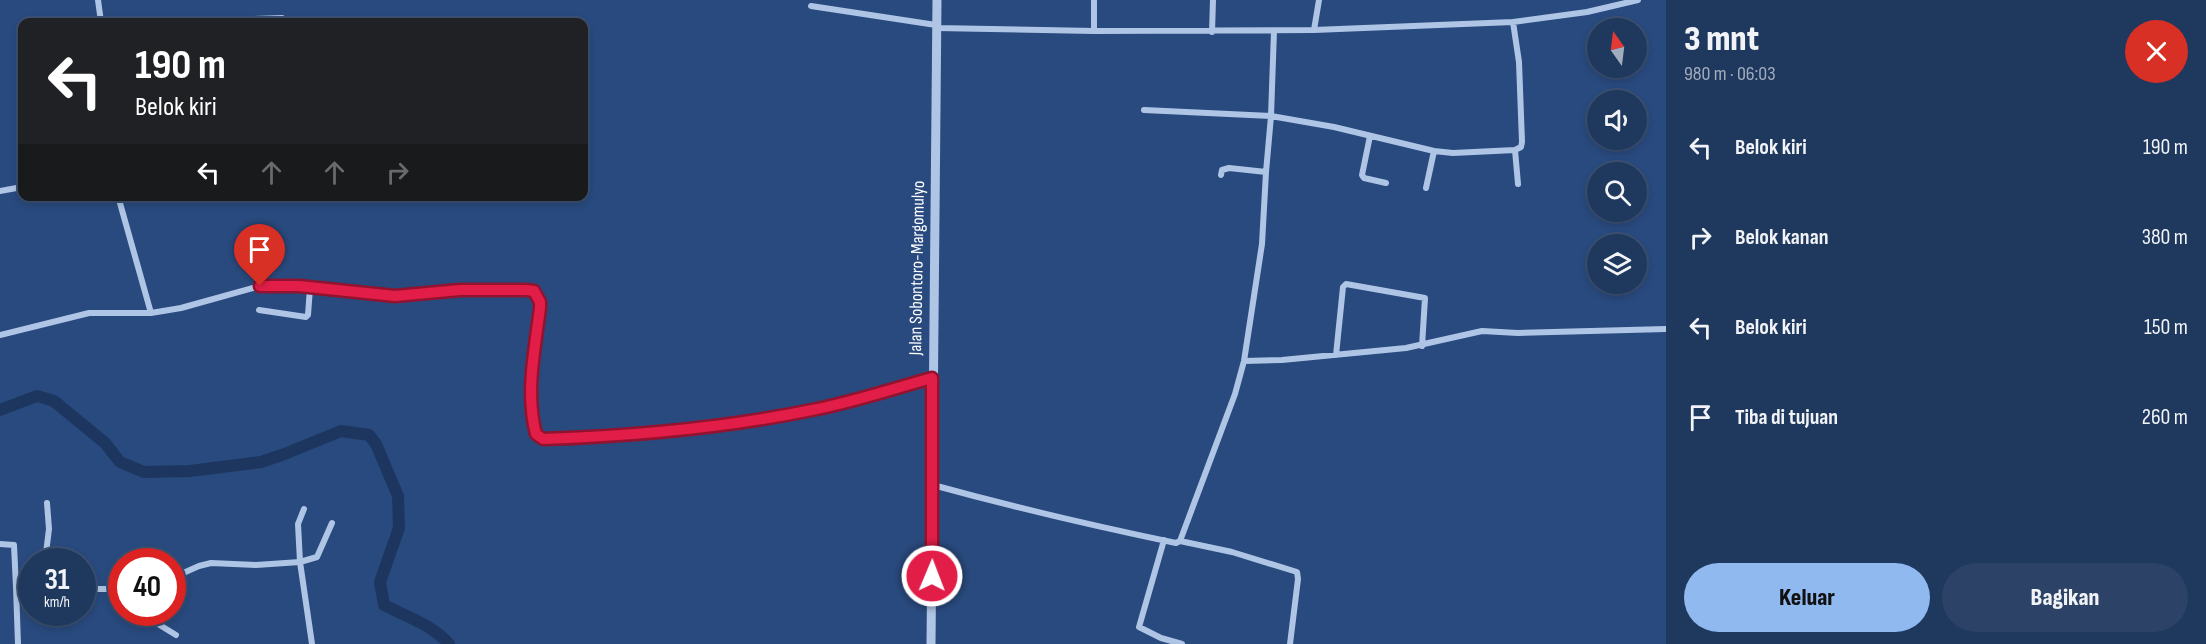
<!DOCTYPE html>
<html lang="id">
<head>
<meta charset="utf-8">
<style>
  body { margin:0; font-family:"Sofia Sans Condensed",sans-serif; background:#2c4367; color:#f1f3f6; height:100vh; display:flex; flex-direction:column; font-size:22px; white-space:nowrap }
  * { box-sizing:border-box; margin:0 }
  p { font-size:20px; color:#a1acbc }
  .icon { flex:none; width:33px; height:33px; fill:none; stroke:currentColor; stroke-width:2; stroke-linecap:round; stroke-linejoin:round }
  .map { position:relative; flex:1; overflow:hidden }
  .details { display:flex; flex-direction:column; background:#1f385e; width:540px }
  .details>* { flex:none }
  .hud { position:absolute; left:18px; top:18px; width:570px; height:183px; border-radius:12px; box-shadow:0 3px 9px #0003,0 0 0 2px #3c5273; background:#202124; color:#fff; overflow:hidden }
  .needle { width:39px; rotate:346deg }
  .buttons { position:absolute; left:1587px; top:18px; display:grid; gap:12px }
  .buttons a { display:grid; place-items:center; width:60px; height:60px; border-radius:50%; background:#1f385e; box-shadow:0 3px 9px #0003,0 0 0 2px #3c5273; font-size:30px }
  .speed { position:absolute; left:18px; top:548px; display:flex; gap:12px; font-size:30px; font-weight:700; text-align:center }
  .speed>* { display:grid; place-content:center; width:78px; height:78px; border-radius:50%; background:#1f385e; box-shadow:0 3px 9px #0003,0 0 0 2px #3c5273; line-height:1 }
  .speed small { font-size:15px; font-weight:400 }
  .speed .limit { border:9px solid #d22; background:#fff; color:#111 }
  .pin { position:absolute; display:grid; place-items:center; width:51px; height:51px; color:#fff; margin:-62px -26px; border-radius:50% 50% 50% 0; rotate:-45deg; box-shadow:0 0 6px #0007 }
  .pin .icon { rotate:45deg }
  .me { position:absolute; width:66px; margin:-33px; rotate:1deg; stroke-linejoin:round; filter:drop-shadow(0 0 4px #0008) }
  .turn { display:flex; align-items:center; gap:21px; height:126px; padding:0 18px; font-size:27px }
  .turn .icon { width:78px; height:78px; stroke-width:2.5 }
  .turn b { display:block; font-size:42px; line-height:51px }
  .lanes { display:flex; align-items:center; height:57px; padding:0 18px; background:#0003; justify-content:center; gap:30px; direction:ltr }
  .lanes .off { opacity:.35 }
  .round { display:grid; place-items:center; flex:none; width:63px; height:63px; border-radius:32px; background:#2c4367 }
  .summary { display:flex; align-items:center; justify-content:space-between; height:102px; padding:0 18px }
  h1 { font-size:36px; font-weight:800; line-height:45px }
  .cta { display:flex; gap:12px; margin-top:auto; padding:12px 18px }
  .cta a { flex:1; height:69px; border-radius:36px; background:#90b9f0; color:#111; font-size:24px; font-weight:800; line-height:69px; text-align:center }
  .cta a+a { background:#2c4367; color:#f1f3f6 }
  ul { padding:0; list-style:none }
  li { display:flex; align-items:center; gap:18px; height:90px; padding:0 18px }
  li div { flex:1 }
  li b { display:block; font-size:22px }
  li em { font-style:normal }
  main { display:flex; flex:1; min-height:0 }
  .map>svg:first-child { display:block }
</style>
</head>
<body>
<main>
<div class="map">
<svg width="1666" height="644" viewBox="0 0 1666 644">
  <rect width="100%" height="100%" fill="#294a7e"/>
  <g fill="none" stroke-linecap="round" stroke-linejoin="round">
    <path stroke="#1d365f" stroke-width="12" d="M0 410 37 396 54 401 105 443 120 462 144 472 190 471 261 462 282 455 341 431 369 435 376 444 398 496 399 528 380 582 384 605C407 617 431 624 449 644"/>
    <path stroke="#afc5e5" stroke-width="6" d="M98 0 101 22
      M1094 0V31
      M811 6 936 25
      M167 22 282 18
      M936 28 1094 31 1314 30 1513 22 1587 12 1638 0
      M1314 30 1319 0
      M1212 32 1213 0
      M1144 110 1271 116 1334 127 1434 151 1453 153 1515 150 1521 147 1522 142 1519 62 1513 22
      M1370 136 1362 175 1364 178 1386 183
      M1515 150 1518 184
      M1221 175 1222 170 1229 168 1266 172
      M1426 188 1434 151
      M0 191 22 187
      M118 196 151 313 181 308 260 286 299 287 395 296 460 290H526L534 291 540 302V307C535 348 525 393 536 434L543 439C632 437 725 428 812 410 853 402 892 389 932 378
      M259 310 306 317 308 315 310 288
      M0 335 89 313H151
      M1336 355 1343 287 1346 284 1425 298 1422 346
      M1244 361 1282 360 1406 348 1482 331 1518 333 1666 329
      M933 485C1013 507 1094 526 1176 543L1180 541 1235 394 1244 361 1262 244 1266 172 1271 116 1274 31
      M304 509 298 524 300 562 317 557 332 523
      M1164 540 1139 627 1161 638 1182 644
      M1180 541 1232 552 1297 572 1298 579 1290 644
      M0 544 14 545 16 587
      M45 561 49 529 47 503
      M172 578 199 566 211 563 256 565 300 562 312 644
      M82 589H122
      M156 612 158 624 176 635
      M18 644 16 587 32 588"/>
    <path stroke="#afc5e5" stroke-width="9" d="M931 644 937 0"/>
  </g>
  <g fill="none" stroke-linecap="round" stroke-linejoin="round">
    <g stroke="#92132f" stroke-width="15">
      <path id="route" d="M260 286H299L395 296 460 290H526L534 291 540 302V308C535 349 525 393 536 434L543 439C632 436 724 428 812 410 853 402 892 389 932 378V576"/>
    </g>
    <use href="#route" stroke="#e11d48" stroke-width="10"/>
  </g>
  <g text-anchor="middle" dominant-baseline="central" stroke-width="6" stroke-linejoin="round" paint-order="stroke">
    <g font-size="18" fill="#fff" stroke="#294a7e">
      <text transform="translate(917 268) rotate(-89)">Jalan Sobontoro-Margomulyo</text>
    </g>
  </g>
</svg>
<div class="buttons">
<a><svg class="needle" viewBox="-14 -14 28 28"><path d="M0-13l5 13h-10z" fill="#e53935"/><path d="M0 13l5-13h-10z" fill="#a1acbc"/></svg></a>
<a><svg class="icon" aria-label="sound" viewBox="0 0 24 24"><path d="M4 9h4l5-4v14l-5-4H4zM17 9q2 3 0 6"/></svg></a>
<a><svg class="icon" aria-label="search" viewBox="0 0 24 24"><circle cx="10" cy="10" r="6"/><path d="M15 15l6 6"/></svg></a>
<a><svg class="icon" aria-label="layers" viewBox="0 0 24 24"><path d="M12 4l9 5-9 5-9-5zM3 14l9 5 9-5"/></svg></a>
</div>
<div class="speed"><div>31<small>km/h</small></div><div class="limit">40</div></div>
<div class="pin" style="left:260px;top:286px;background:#d93025"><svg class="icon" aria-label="arrive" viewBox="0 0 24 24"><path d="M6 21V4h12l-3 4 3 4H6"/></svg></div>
<svg class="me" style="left:932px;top:576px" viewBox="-20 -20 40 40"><circle r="17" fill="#e11d48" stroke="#fff" stroke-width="3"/><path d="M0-11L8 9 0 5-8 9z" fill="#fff"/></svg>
<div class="hud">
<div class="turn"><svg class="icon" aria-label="left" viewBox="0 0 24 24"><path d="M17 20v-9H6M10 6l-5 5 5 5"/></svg><div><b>190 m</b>Belok kiri</div></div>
<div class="lanes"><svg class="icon" aria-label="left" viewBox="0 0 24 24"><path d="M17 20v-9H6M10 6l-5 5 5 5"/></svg><svg class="icon off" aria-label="ahead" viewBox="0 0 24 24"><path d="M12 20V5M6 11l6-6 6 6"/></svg><svg class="icon off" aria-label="ahead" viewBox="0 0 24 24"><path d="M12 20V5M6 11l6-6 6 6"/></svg><svg class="icon off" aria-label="right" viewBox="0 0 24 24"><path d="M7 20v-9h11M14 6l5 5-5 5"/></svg></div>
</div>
</div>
<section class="details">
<div class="summary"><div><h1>3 mnt</h1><p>980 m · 06:03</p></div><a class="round" style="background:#d93025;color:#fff"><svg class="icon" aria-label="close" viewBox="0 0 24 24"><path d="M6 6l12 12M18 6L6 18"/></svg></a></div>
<ul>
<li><svg class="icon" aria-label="left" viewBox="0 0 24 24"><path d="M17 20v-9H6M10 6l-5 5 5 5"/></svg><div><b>Belok kiri</b></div><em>190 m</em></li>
<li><svg class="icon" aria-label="right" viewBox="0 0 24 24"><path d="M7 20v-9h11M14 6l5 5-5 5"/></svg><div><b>Belok kanan</b></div><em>380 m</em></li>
<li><svg class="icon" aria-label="left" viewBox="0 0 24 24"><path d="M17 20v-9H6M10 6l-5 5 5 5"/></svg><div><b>Belok kiri</b></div><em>150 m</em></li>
<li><svg class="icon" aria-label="arrive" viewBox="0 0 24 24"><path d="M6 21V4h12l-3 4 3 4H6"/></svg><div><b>Tiba di tujuan</b></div><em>260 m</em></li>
</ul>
<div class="cta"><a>Keluar</a><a>Bagikan</a></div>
</section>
</main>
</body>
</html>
